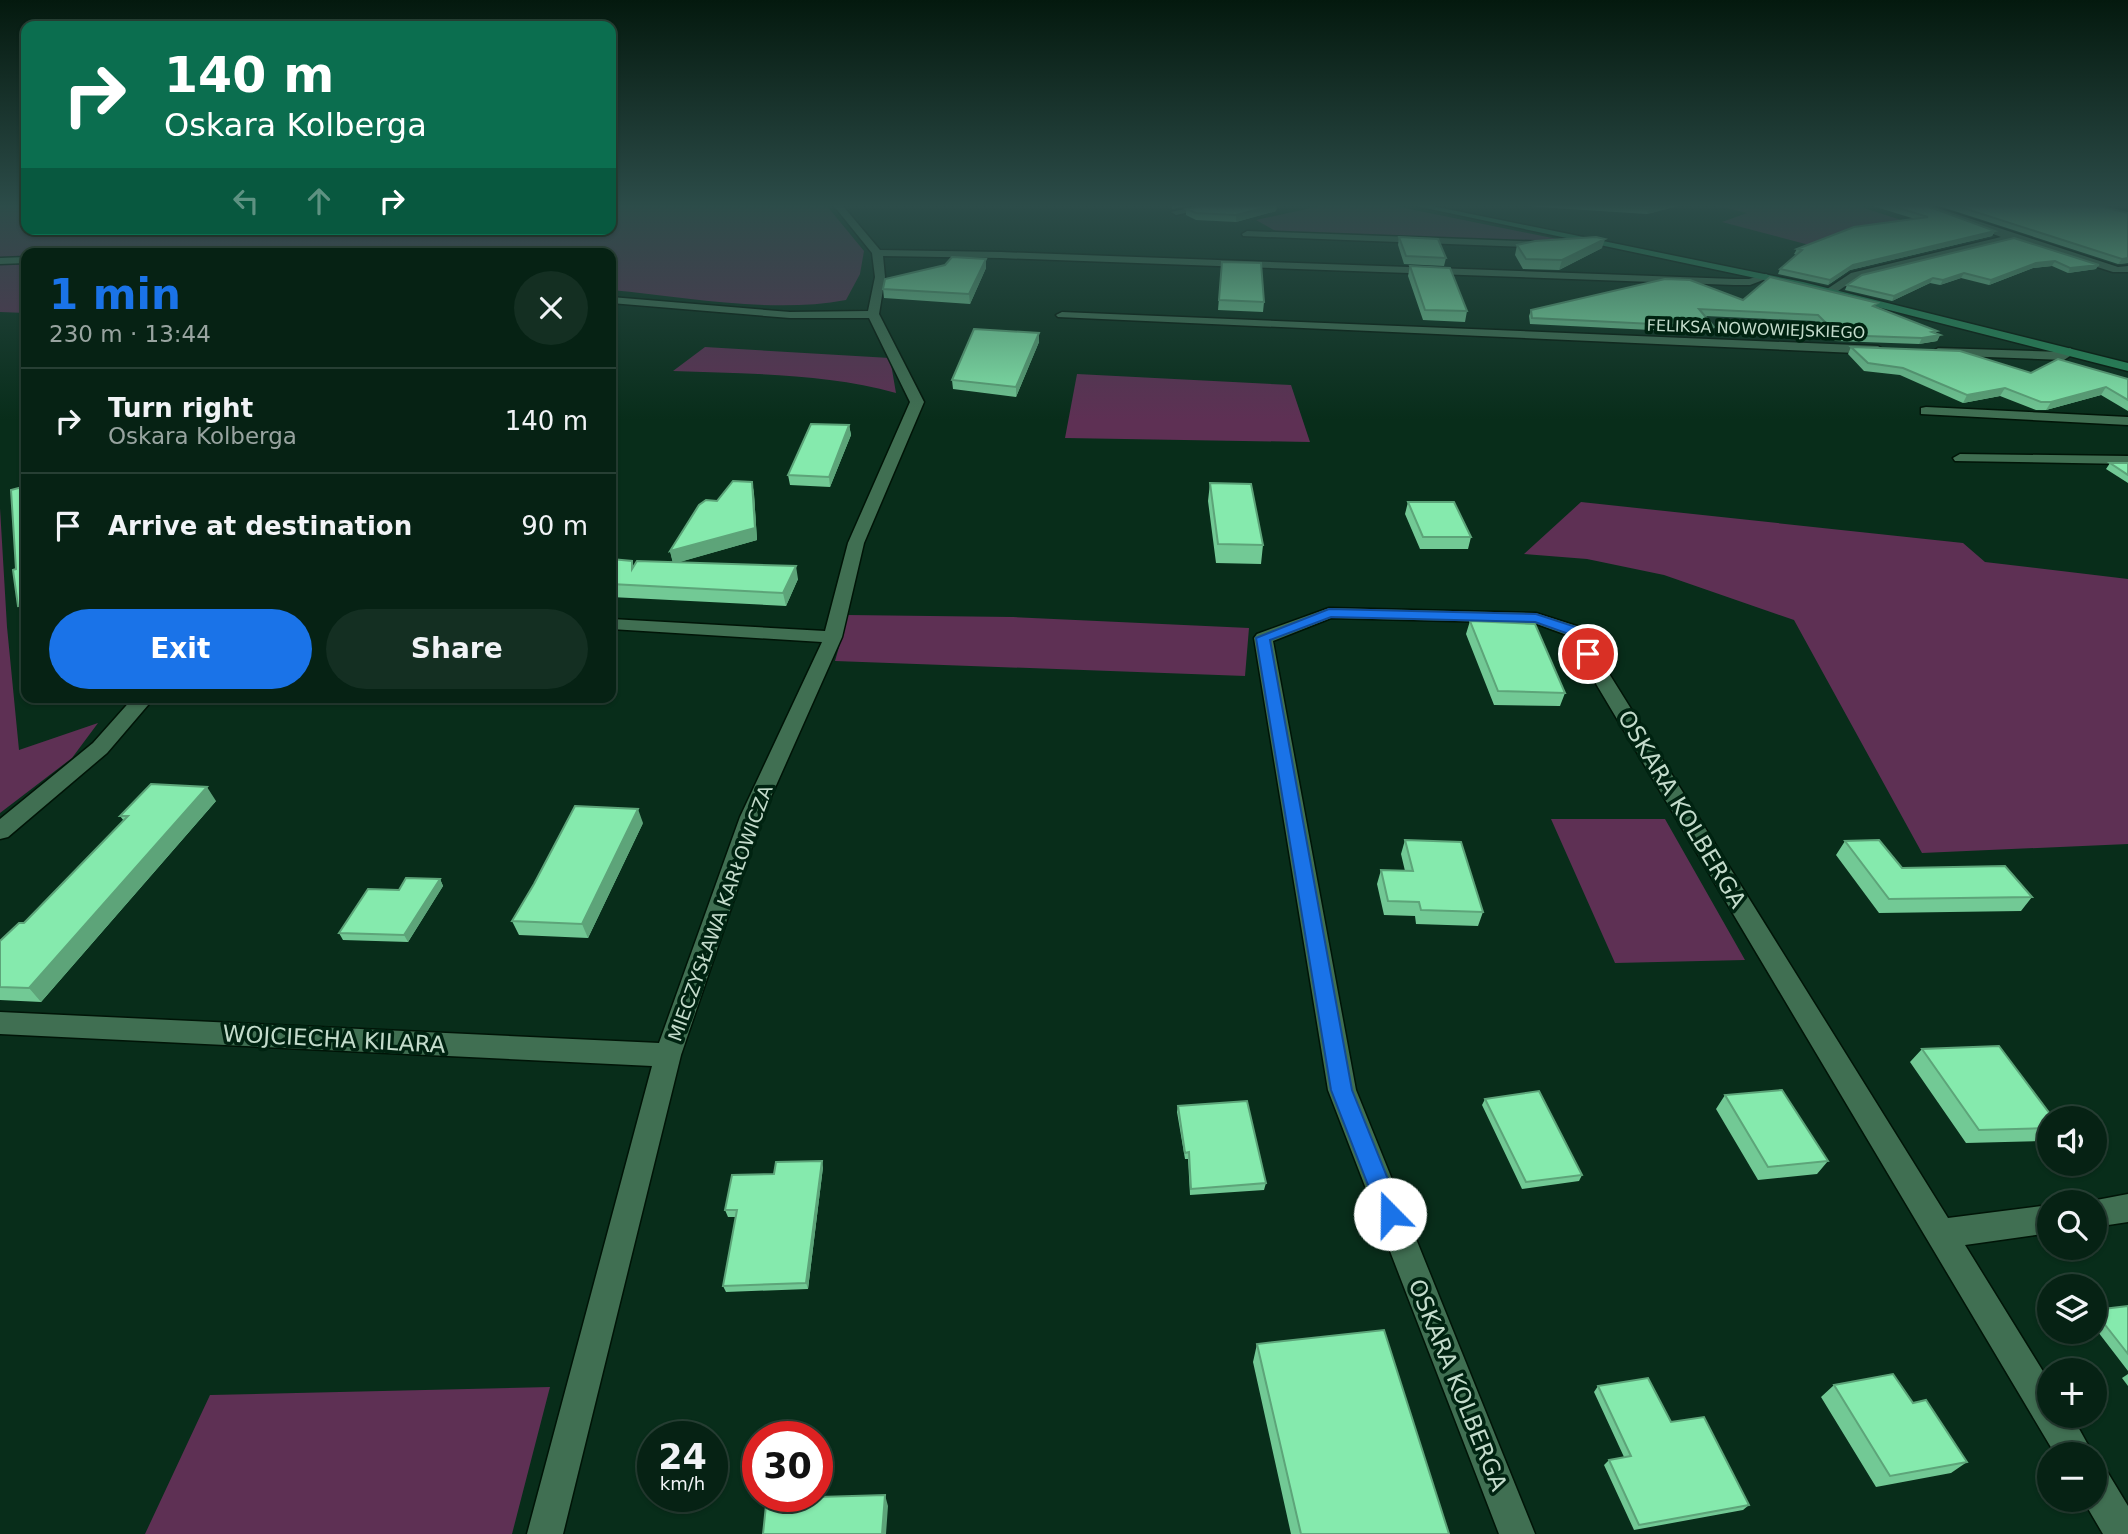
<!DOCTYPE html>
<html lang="en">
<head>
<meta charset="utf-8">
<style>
  body { margin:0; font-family:"DejaVu Sans",sans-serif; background:#142f22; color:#f1f3f6; height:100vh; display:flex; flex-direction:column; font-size:26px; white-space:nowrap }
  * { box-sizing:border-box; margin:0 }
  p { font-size:23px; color:#98a4a0 }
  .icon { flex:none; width:38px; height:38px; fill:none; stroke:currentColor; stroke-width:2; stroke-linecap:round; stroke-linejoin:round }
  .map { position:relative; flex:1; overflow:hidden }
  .sheet { position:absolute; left:21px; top:248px; width:595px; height:455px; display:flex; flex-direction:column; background:#062214; border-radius:14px; box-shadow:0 2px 5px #0004,0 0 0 2px #273f34 }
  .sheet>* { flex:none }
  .banner { position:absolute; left:21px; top:21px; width:595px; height:214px; border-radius:14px; box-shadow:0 2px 5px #0004,0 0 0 2px #273f34; background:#0b6e4f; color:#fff; overflow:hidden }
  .buttons { position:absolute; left:2037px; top:1106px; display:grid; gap:14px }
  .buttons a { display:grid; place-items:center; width:70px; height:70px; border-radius:50%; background:#062214; box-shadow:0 2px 5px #0004,0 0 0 2px #273f34; font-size:35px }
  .speed { position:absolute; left:637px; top:1421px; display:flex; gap:14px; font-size:35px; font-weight:700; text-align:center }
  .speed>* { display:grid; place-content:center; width:91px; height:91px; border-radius:50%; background:#062214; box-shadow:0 2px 5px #0004,0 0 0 2px #273f34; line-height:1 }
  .speed small { font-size:18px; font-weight:400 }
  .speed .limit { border:10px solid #d22; background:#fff; color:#111 }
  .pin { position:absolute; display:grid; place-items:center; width:60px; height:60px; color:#fff; margin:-30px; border:4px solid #fff; border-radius:50%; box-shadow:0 2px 7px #0007 }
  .me { position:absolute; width:77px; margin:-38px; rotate:338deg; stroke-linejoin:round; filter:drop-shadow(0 0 5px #0008) }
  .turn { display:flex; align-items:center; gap:24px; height:147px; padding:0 28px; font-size:32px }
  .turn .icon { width:91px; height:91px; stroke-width:2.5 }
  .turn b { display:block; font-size:49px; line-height:60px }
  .lanes { display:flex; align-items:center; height:66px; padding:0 28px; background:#0003; justify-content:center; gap:35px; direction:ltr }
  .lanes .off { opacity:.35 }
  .round { display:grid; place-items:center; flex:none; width:74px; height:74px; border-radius:37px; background:#142f22 }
  .summary { display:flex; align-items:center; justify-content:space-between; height:119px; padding:0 28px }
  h1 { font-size:42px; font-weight:700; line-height:52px; color:#1a73e8 }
  .action { display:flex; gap:14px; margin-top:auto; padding:14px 28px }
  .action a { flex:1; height:80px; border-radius:42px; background:#1a73e8; color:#fff; font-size:28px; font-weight:700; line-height:80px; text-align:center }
  .action a+a { background:#142f22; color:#f1f3f6 }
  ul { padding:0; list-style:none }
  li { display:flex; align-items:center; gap:21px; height:105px; padding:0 28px; border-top:2px solid #273f34 }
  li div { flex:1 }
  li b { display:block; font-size:26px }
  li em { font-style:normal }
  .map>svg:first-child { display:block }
</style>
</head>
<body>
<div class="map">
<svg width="2128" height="1534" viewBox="0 0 2128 1534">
  <rect width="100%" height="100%" fill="#082d1a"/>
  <path fill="#5e3054" d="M0 206H26V229H611V206H827L864 251 860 274 846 300C772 314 686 297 611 290V254H26V313L0 312Z
    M1320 206H1395L1572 242 1545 243 1279 233 1256 220Z
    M1718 206H1858L1901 220 1813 246 1722 222 1747 213Z
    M705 347 890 358 896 393C824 373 747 374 673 371Z
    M1077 374 1291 385 1310 442 1065 438Z
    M1581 502 1963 543 1985 562 2128 579V844L1922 853 1794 620 1664 575 1587 559 1524 554Z
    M0 508 7 627 19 750 98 723 72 758 0 813Z
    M848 615 1013 617 1249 628 1245 676 835 661Z
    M1551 819H1665L1745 960 1615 963Z
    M550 1387 512 1534H145L210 1395Z"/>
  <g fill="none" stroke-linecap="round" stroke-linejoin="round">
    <g stroke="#001407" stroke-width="3">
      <path id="minor" d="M834 206H843L880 250 1001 252 1734 279H1749L1766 274 1771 277 1750 285H1734L1001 258 883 256 885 277 879 314 924 402 864 543 842 637 762 817 681 1055 563 1534H527L652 1066 0 1034V1012L659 1043 740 817 822 642 611 629V619L825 631 848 543 910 402 869 318H790L611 303V297L790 312 868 311 875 277 872 253Z
        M1198 206H1217L1176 215 1171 212Z
        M1920 206H1932L2118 267 2128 266V272H2113L2012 240 1859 277 1835 293H1827V289L1851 273 2001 237Z
        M1247 231 1549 242 1554 245 1549 248 1243 236 1242 234Z
        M26 257V263L0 264V258Z
        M1062 312 1878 346 1884 350 1878 354 1058 317 1056 315Z
        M1938 348 2061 352 2070 348 2076 352 2064 360 1934 355 1932 352Z
        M1926 407 2128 417V425L1921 414V408Z
        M1960 454 2128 456V464L1955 461 1953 458Z
        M1329 608 1536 613 1580 627 1948 1218 2049 1205V1233L1965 1245 2049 1381V1416H2072L2093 1454H2055L1567 635 1534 623 1331 618 1273 641 1356 1090 1535 1534H1499L1328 1090 1254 638 1257 634Z
        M133 698H154L107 753 8 837 0 839V819L93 743Z
        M2128 1194V1222L2095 1227V1202H2086Z
        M2095 1468 2108 1473 2128 1506V1534H2103L2083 1500H2095Z"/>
    </g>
    <g stroke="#001407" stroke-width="3">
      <path id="major" d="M1416 206H1432L1803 282 2128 363V371L1803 288Z"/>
    </g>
    <use href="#minor" fill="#406f52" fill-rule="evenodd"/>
    <use href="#major" fill="#268959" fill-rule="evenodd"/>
  </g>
  <path fill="#72c995" d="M1202 206H1277L1276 211 1236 222 1196 220 1186 215V209Z
    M1532 206H1678L1647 214 1538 207Z
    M1873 206H1927L1995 231 1992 236 1850 270 1828 285 1778 274 1780 269 1797 255 1794 254 1797 249 1915 219Z
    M1939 206H2100L2128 213V263L2118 264Z
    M1399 237 1446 258 1444 266 1404 264 1398 245Z
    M2014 238 2096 269 2068 273 2052 266 2033 268 1989 285 1961 278 1940 285 1930 283 1892 301 1845 290 1847 285Z
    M1517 245 1602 248 1559 270 1523 269 1515 255Z
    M986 259V268L970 304 884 298 883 289 945 265Z
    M1222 262 1264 302 1263 312 1218 310Z
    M1410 266 1467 311 1465 322 1423 320 1408 276Z
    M1743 300 1877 307 1940 335 1937 341 1919 344 1835 341 1815 321 1705 316 1714 327 1711 333 1530 324 1529 316 1531 310Z
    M1039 333V342L1016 397 953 389 952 380Z
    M1851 347 2031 373 2128 379V411L2101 395 2046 410H2036L2000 396 1963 403 1900 375 1864 371 1848 354Z
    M26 361V375L20 365Z
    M849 425 851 435 830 487 790 485 788 475Z
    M2110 463H2128V483L2106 469Z
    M752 482 754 494 757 540 679 562 798 579 786 606 611 597V559L634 566 673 562 670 551 717 501Z
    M1210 483 1263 545 1261 564 1216 563 1208 501Z
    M1408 502 1471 537 1468 549H1420L1405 514Z
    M1470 621 1565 693 1560 706 1494 705 1466 634Z
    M216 801 41 1002 0 1000V941L24 923 124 821 120 816Z
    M643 823 588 938 519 935 512 921Z
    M1405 840 1483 912 1478 926 1416 924 1415 916 1384 915 1377 884 1381 870 1405 871 1401 854Z
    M1845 841 1902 868 2032 897 2021 911 1879 913 1836 855Z
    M440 879 443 886 408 942 343 940 339 933 399 890Z
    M1922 1049 2049 1118V1138L2046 1141 1966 1143 1910 1062Z
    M1725 1095 1828 1161 1817 1174 1758 1180 1716 1109Z
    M1485 1099 1582 1175 1579 1181 1522 1189 1482 1105Z
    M1178 1106 1266 1183 1264 1190 1190 1195 1188 1159H1185L1177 1112Z
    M823 1167 808 1289 726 1292 723 1286 736 1217H728L725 1210 774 1174Z
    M2128 1306V1371L2095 1328V1310Z
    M1257 1344 1449 1534H1291L1253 1362Z
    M2128 1374V1386L2122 1378Z
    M1834 1385 1913 1403 1967 1462 1951 1473 1876 1487 1821 1397Z
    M1598 1386 1671 1422 1749 1505 1743 1510 1634 1530 1604 1465 1609 1460 1624 1457 1594 1392Z"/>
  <path fill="#5da479" d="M1172 206H1188L1172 209Z
    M1272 206H1277L1276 211 1236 222V215Z
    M1661 206H1678L1647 214 1648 209Z
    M1995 231 1992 236 1850 270 1828 285 1830 280 1853 265Z
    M1605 239 1602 248 1559 270 1562 260Z
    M2128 258V263L2118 264 2122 259Z
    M986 259V268L970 304 969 294Z
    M2055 261 2052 266 2033 268 1989 285 1991 280 2036 263Z
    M2099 265 2096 269 2068 273 2070 268Z
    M1964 273 1961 278 1940 285 1943 280Z
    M1933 278 1930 283 1892 301 1894 296Z
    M1937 331 1935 336 1940 335 1937 341 1919 344 1922 338 1932 332Z
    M1039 333V342L1016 397V387Z
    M2106 387 2101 395 2046 410 2051 402Z
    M2005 388 2000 396 1963 403 1967 395Z
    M849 425 851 435 830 487 829 477Z
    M752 482 754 494 757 540 673 564 670 551Z
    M796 566 798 579 786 606 783 593Z
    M26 604V618L18 606Z
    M52 698H92L56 703Z
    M207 787 216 801 41 1002 29 988Z
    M638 809 643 823 588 938 582 924Z
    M440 879 443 886 408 942 404 935Z
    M822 1161 823 1167 808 1289 806 1283Z
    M820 1477 824 1488 823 1508 819 1497Z
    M885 1495 888 1506 886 1534H882Z"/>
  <path fill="#85eaad" stroke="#5da479" stroke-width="2" d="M1202 206H1272L1236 215 1196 213 1186 209Z
    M1594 206H1661L1648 209Z
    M1892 206H1927L1995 231 1853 265 1830 280 1780 269 1802 250 1797 249 1854 227 1928 217Z
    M1957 206H2100L2128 213V258L2122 259Z
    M1399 237 1438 239 1446 258 1406 256Z
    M1596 237 1605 239 1562 260 1526 259 1517 245 1535 241Z
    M2014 238 2099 265 2070 268 2055 261 2036 263 1991 280 1964 273 1943 280 1933 278 1894 296 1847 285 1862 275Z
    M952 257 986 259 969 294 883 289 885 279 945 265Z
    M1222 262 1261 263 1264 302 1219 300Z
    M1410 266 1450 268 1467 311 1425 310Z
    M1770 277 1878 303 1873 306 1937 331 1932 332 1940 335 1922 338 1838 335 1818 315 1699 309 1714 327 1532 318 1531 310 1665 279 1690 280 1743 300Z
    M974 329 1039 333 1016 387 952 380Z
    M1851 347 1960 351 2031 373 2058 359 2128 379V400L2106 387 2051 402H2041L2005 388 1967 395 1903 368 1868 363Z
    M811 424 849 425 829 477 788 475Z
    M2110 463H2128V475Z
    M733 481 752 482 755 528 670 551 699 505 706 500 717 501Z
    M1210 483 1251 484 1263 545 1218 544Z
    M26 486V604L18 606 13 570 16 569 11 490Z
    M1408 502H1454L1471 537H1423Z
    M611 559 632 561V569L637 561 796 566 783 593 611 584Z
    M1470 621 1535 624 1565 693 1498 691Z
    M151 784 207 787 29 988 0 987V941L19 923H24L128 816H120Z
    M575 806 638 809 582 924 512 921 534 884Z
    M1405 840 1461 842 1483 912 1421 910 1419 902 1388 901 1381 870 1413 871Z
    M1879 840 1902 868 2005 866 2032 897 1889 899 1845 841Z
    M406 878 440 879 404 935 339 933 368 889 399 890Z
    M1999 1046 2053 1118H2049V1128L1979 1130 1922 1049Z
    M1782 1090 1828 1161 1768 1167 1725 1095Z
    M1539 1091 1582 1175 1526 1182 1485 1099Z
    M1247 1101 1266 1183 1191 1189 1189 1152 1185 1153 1178 1106Z
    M822 1161 806 1283 723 1286 737 1210H725L732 1175 774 1174 776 1162Z
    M2128 1306V1354L2095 1312V1310Z
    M1384 1330 1449 1534H1301L1257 1344Z
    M1893 1374 1913 1403 1926 1400 1967 1462 1890 1476 1834 1385Z
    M1648 1378 1671 1422 1704 1417 1749 1505 1639 1525 1609 1460 1631 1456 1598 1386Z
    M817 1477H820L819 1497 885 1495 882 1534H763L767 1496H817Z"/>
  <linearGradient id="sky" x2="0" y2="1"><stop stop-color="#04190e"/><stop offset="0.49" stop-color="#2c4c49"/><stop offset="1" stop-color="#2c4c49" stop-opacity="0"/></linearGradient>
  <rect width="2128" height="420" fill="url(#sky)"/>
  <path fill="#1a73e8" stroke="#114b97" stroke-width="2" d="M1329 609 1536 614 1579 628 1595 654 1593 657H1583L1569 634 1535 622 1331 617 1270 640 1352 1090 1402 1214 1398 1221 1390 1224 1382 1221 1331 1090 1256 638Z"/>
  <g text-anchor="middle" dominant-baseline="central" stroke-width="7" stroke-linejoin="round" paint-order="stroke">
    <g font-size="16" fill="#c3dbcb" stroke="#002311">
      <text transform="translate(1756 329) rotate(2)">FELIKSA NOWOWIEJSKIEGO</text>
    </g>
    <g font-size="19" fill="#c3dbcb" stroke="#002311">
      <text transform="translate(720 913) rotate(-70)">MIECZYSŁAWA KARŁOWICZA</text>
    </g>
    <g font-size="23" fill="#c3dbcb" stroke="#002311">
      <text transform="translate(1682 809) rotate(59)">OSKARA KOLBERGA</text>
      <text transform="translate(334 1039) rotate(3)">WOJCIECHA KILARA</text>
      <text transform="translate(1458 1385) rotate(68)">OSKARA KOLBERGA</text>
    </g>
  </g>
</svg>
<div class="buttons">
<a><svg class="icon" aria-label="sound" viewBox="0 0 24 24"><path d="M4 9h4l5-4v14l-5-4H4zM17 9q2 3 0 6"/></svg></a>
<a><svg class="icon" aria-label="search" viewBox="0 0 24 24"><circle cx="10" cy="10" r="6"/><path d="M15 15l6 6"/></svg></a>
<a><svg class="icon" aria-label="layers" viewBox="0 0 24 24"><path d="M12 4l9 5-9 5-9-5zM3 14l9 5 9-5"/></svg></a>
<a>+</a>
<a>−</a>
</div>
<div class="speed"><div>24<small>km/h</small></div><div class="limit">30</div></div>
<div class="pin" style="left:1588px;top:654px;background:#d93025"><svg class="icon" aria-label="arrive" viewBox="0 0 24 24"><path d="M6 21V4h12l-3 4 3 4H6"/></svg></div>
<svg class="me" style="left:1390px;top:1214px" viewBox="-20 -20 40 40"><circle r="19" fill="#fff"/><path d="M0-13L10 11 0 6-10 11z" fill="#1a73e8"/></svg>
<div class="banner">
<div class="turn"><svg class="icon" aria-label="right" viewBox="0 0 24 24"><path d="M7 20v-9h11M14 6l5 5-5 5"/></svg><div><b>140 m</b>Oskara Kolberga</div></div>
<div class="lanes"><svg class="icon off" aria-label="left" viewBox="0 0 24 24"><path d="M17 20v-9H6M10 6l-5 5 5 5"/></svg><svg class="icon off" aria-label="ahead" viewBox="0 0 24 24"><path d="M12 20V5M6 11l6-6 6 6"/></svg><svg class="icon" aria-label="right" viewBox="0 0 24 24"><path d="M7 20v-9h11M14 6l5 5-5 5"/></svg></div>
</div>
<section class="sheet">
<div class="summary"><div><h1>1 min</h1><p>230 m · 13:44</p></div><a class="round"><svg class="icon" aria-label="close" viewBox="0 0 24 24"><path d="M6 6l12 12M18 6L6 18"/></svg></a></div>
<ul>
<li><svg class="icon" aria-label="right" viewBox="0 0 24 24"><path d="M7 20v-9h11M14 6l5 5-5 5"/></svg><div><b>Turn right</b><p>Oskara Kolberga</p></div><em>140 m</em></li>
<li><svg class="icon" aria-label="arrive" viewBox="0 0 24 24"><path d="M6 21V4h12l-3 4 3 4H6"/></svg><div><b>Arrive at destination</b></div><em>90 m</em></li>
</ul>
<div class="action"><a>Exit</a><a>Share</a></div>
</section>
</div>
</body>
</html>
